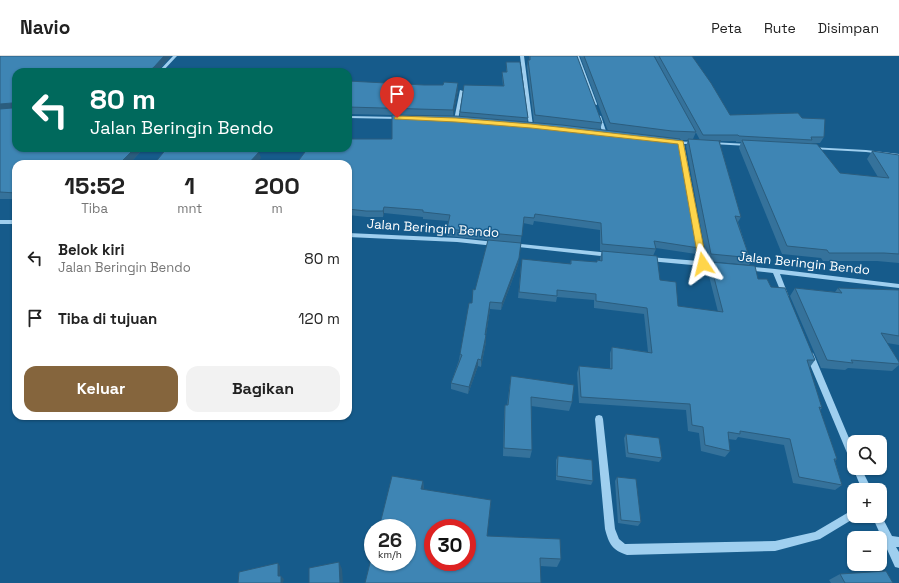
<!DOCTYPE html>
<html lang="id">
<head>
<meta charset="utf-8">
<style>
  body { margin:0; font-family:"Space Grotesk",sans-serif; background:#f2f2f2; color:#222; height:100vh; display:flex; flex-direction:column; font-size:15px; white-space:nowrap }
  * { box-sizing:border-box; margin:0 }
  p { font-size:13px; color:#767676 }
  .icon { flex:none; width:22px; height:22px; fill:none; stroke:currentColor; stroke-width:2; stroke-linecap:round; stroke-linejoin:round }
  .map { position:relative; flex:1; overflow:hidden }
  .panel { position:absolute; left:12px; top:104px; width:340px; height:260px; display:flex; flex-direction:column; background:#fff; border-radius:12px; box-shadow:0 1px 3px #0004 }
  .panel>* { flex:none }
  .guide { position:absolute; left:12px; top:12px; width:340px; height:84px; border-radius:12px; box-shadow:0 1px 3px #0004; background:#00695c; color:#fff; overflow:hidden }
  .controls { position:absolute; left:847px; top:379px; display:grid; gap:8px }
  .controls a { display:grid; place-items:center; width:40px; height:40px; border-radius:8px; background:#fff; box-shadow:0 1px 3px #0004; font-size:20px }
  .speed { position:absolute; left:364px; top:463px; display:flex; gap:8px; font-size:20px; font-weight:700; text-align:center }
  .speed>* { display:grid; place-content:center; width:52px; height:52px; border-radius:50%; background:#fff; box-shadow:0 1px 3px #0004; line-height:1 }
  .speed small { font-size:10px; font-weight:400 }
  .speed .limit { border:6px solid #d22; background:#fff; color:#111 }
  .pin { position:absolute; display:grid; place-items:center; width:34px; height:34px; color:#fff; margin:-41px -17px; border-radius:50% 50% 50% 0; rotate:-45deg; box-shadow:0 0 4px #0007 }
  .pin .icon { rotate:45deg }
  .me { position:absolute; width:44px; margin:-22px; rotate:350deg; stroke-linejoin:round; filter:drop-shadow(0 0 3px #0008) }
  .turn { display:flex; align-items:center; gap:14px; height:84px; padding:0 12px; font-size:18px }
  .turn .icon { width:52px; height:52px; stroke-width:2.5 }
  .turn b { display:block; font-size:28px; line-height:34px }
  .eta { display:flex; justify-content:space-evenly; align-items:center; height:68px; text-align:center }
  .eta b { font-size:24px; font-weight:600; line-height:28px }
  .button { display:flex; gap:8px; margin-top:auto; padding:8px 12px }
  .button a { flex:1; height:46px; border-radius:12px; background:#85653d; color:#fff; font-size:16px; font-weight:600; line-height:46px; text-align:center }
  .button a+a { background:#f2f2f2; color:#222 }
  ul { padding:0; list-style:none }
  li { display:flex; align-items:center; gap:12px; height:60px; padding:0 12px }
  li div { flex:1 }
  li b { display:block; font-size:15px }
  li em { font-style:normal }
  header { display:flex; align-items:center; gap:24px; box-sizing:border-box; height:56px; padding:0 20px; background:#fff; border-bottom:1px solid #e0e0e0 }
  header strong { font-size:19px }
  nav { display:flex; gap:22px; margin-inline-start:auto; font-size:14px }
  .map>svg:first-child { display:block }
</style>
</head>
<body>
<header>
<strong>Navio</strong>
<nav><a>Peta</a><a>Rute</a><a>Disimpan</a></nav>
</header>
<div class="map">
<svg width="899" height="527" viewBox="0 0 899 527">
  <rect width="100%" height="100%" fill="#165b8b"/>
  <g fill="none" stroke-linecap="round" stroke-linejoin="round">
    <path fill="#9fcfef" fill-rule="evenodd" d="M173 0H177L162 16H158Z
      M520 0H524L533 70 531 71 529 70Z
      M575 0H579L597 48V49L593 48Z
      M460 34 463 35 458 64 456 65 454 64Z
      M597 59 601 60 607 78V79L603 78 597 60Z
      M348 60 400 61 402 62 400 63 348 62Z
      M670 85 695 86 697 87 695 88H684L706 206 720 207 721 209 720 211 703 210 649 205 646 203 649 201 699 205 679 88 670 87Z
      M710 86 749 88 751 89 749 90 712 88H710Z
      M810 91 866 94 899 98V100L866 96 812 93 810 92Z
      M0 164H16V168H0Z
      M348 177 457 182 495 186 498 188 495 190 457 186 348 181Z
      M511 187 610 197 613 199 610 201 509 190 508 189Z
      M744 210 775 213 899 228V232L780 218 789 241 786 243 783 241 773 217 746 214 743 212Z
      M810 296 813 297 814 299 854 394V408L851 407 850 404 806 299 807 297Z
      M599 359 602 360 603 363 615 473 619 483 625 488 775 485 815 476 854 453V460H858L820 483 775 495 627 499C612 494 609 488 605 473L595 363 596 360Z
      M854 409V412H861L872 434H862L853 412Z
      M880 457 892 480 899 481V491H896L899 496V512L895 511 872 460H880Z"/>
  </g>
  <path fill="#35729b" d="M0 0H171L157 16H16L144 92 129 108H16V143H0Z
    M529 0H577L602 67 600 74 608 75 580 0H654L696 76 693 83 700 84 655 1V0H692L730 59 802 62 824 81 820 87H811L840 117 878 121 867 103 872 95 899 99V207L877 205H823L821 202 782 198 739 92 741 86H736V85H721L720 88 741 161 738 166 749 200 753 202 749 209 707 205 686 90 688 84H680L699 192 696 198 656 192V193L653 200 600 195V174L534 165 533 169 523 167 518 209 501 254 490 253 486 279V286L481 311 478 310 468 338 451 333V327L459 304 460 298 488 184 447 180V173L448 165 423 163V161L384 157 383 161H367L348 159V108L392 83V59L348 58V25L458 34 453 60 460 61V56L503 30 502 21V16H506V6L528 62 527 66 534 67 527 11 528 4H529Z
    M602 195 660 224 678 250 718 256 707 212 710 206 758 223 771 231 815 304 810 311H809L822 352 820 354 837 403 835 405 842 429 835 434 793 427 784 389 738 381 736 384 728 383 730 395 725 401 701 395 699 377 688 375 686 354 579 347 577 317 579 310 610 313V297L612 291 648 296 644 258 594 252V244L557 241 556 246 518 242 521 209 570 208 571 204 597 206V204L600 205V202Z
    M795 232 835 236 838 232 899 234V289L887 287 899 306V309L892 315 848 312 845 314 821 312 790 240Z
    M511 320 572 346 569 355 531 350 532 394 530 402 503 400 504 358 505 349H507Z
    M626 378 662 402 659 406 626 401 624 382Z
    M558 400 593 425 591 429 556 424V404Z
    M617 421 641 466 638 470 618 467 615 425Z
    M423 425 424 434 487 480 561 503 557 511 540 510 365 527Z
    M840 518 893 527H831L829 524Z"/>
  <path fill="#2b5d7e" d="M164 0H171L157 16H148Z
    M458 27V34L453 61V54Z
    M12 47 16 54 0 55V48Z
    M135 92H144L129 108H119Z
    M237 92H242V93L239 100 236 93Z
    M259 96 261 102 256 108H248Z
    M384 151V157L383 161V155Z
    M519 202 518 209 501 254 502 247Z
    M490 246V253L485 286V279Z
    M486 279V286L481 311V304Z
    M478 303V310L468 338 469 331Z
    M423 425 424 434 421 433Z
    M339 506 342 513 343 527H340Z
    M278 507 280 510V524L278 520Z
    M281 520 284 523 283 527H281Z"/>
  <path fill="#3e85b4" stroke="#2b5d7e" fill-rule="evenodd" d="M0 0H164L154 11 148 16H16V92H135L119 108H16V137L0 136V53L12 52 14 51 12 47 0 48Z
    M530 0H577L602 67 535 59 528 4H530Z
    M584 0H654L696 76 672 75 610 67Z
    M659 0H692L711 27 730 59 798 57 802 62 825 63 824 81H811L812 84 739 80 738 79H703Z
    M506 6H520L528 62 460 56 464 29 504 30 502 16H507Z
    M348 25 424 29H443L444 26 458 27 453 54 348 51Z
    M392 59 456 60 562 69 680 83 699 192 654 185 656 193 602 188 601 167 535 158 534 162 524 161 522 180 447 173 450 159 423 156V154L384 151 383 155H366L348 153V108H296L308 92H348V83H392Z
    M688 83 721 85H719L741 161 735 160 749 200H752L753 202 711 198Z
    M742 84 817 88 840 117 889 122 872 95 899 99V198L884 197H829L827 194 787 190Z
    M167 92H237L236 93 259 96 248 108H154Z
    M488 184 521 187 519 202 502 247 490 246 485 279H486L481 304 478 303 469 331 451 327 462 299 460 298 469 247H472L473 233 475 234Z
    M602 195 657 200 660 224 676 226 678 250 723 256 710 206 755 210 758 223H767L771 231 785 232 815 304H807L822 352 819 351 837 403H834L842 429 799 421 790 383 740 375V378L728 376 730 395 705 389 703 371 692 369 690 348 581 341 579 310 612 313V291L652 297 647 252 596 245V238L557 234V240L519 236 522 203 571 208V204L597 206V204L602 205Z
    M795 232 842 237 838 232 899 234V280L881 277 899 306V308L851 304 853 307 827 304Z
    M511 320 574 329 572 346 531 341 532 394 504 392 505 349H508Z
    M626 378 659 382 662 402 628 397Z
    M558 400 592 404 593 425 557 420Z
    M392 420 423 425 421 433 491 444 487 480 560 483 561 503 540 502 541 527H365L373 495V506H407V472H379ZM433 472H467V506H433Z
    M617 421 636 423 641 466 621 464Z
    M339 506 340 527H309V512Z
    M278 507V520H281V527H238L239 516Z
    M886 515 893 527H845L840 518Z"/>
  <path fill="#ffd54a" stroke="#a68a30" d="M397 60 456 62 531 68 683 85 707 208 703 211 699 208 678 88 531 72 456 66 395 63 394 62Z"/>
  <g text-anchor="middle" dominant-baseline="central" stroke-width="3" stroke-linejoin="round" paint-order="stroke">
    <g font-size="13" fill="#fff" stroke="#165b8b">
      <text transform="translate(433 172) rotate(4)">Jalan Beringin Bendo</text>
      <text transform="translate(804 207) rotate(6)">Jalan Beringin Bendo</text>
    </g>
  </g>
</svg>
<div class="controls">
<a><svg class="icon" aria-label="search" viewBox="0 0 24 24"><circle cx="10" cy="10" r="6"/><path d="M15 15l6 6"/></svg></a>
<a>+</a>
<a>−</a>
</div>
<div class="speed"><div>26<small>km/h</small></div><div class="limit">30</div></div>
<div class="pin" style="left:397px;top:62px;background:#d93025"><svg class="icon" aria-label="arrive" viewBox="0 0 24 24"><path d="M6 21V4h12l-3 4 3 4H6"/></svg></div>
<svg class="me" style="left:703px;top:208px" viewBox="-20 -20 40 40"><path d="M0-17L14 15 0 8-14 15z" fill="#ffd54a" stroke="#fff" stroke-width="4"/></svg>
<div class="guide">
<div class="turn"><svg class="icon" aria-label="left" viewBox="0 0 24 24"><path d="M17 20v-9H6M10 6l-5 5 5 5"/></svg><div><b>80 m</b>Jalan Beringin Bendo</div></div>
</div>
<section class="panel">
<div class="eta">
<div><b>15:52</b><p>Tiba</p></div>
<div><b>1</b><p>mnt</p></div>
<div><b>200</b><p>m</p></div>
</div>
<ul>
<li><svg class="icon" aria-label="left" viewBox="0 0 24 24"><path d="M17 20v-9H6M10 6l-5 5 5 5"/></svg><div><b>Belok kiri</b><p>Jalan Beringin Bendo</p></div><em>80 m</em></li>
<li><svg class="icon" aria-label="arrive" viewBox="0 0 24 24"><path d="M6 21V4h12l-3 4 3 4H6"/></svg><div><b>Tiba di tujuan</b></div><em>120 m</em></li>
</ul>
<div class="button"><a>Keluar</a><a>Bagikan</a></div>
</section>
</div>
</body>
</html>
